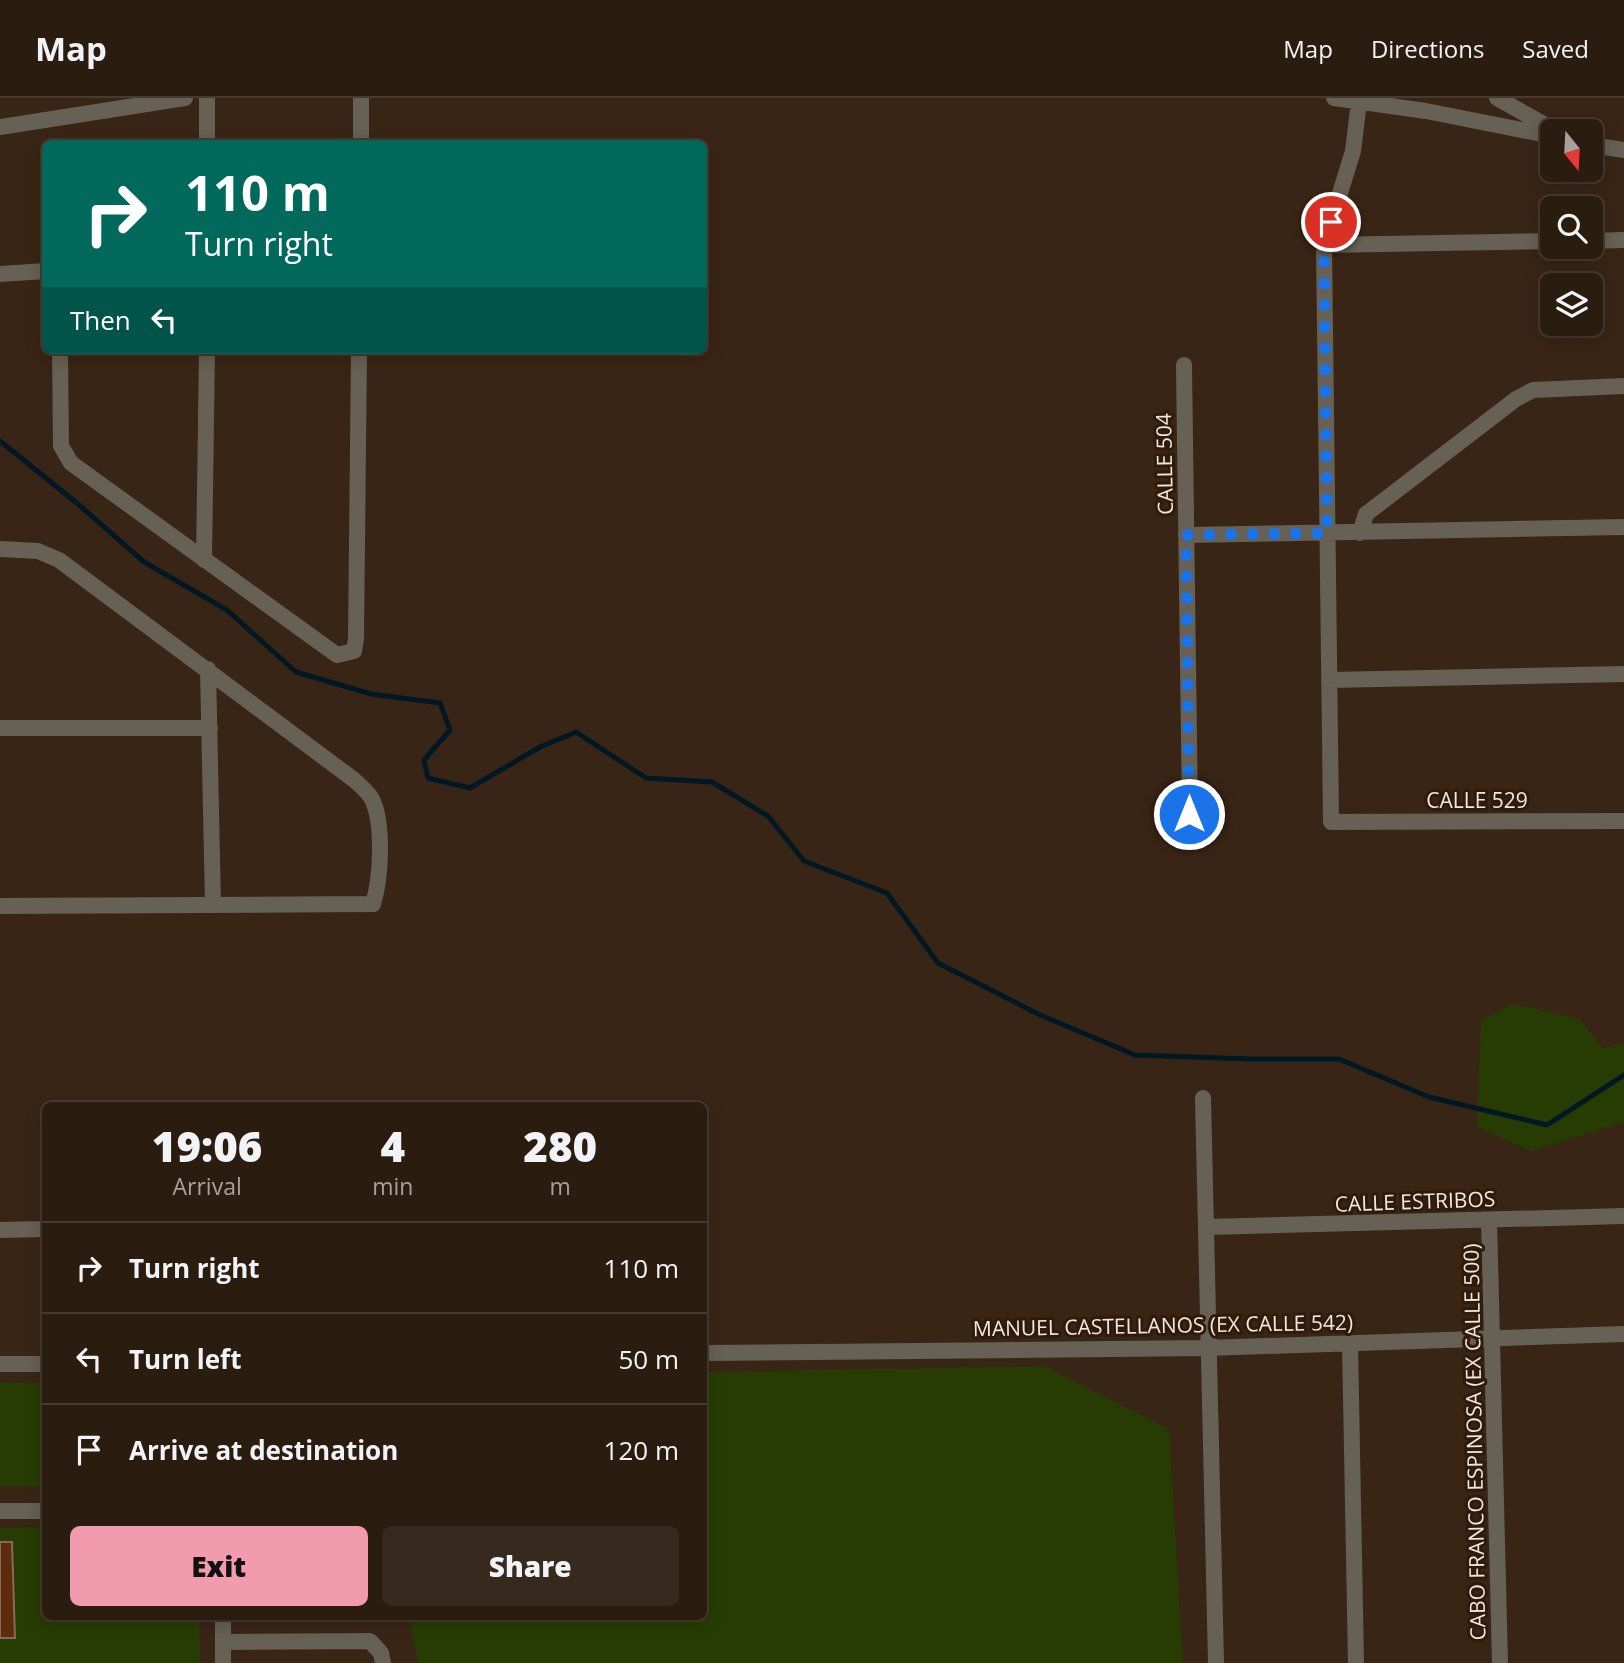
<!DOCTYPE html>
<html lang="en">
<head>
<meta charset="utf-8">
<style>
  body { margin:0; font-family:"Open Sans",sans-serif; background:#37291e; color:#f1f3f6; height:100vh; display:flex; flex-direction:column; font-size:26px; white-space:nowrap }
  * { box-sizing:border-box; margin:0 }
  p { font-size:23px; color:#a6a19f }
  .icon { flex:none; width:38px; height:38px; fill:none; stroke:currentColor; stroke-width:2; stroke-linecap:round; stroke-linejoin:round }
  .map { position:relative; flex:1; overflow:hidden }
  .details { position:absolute; left:42px; top:1004px; width:665px; height:518px; display:flex; flex-direction:column; background:#2b1c10; border-radius:10px; box-shadow:0 4px 18px #0003,0 0 0 2px #473a30 }
  .details>* { flex:none }
  .hud { position:absolute; left:42px; top:42px; width:665px; height:214px; border-radius:10px; box-shadow:0 4px 18px #0003,0 0 0 2px #473a30; background:#00695c; color:#fff; overflow:hidden }
  .needle { width:46px; rotate:162deg }
  .controls { position:absolute; left:1540px; top:21px; display:grid; gap:14px }
  .controls a { display:grid; place-items:center; width:63px; height:63px; border-radius:10px; background:#2b1c10; box-shadow:0 4px 18px #0003,0 0 0 2px #473a30; font-size:35px }
  .pin { position:absolute; display:grid; place-items:center; width:60px; height:60px; color:#fff; margin:-30px; border:4px solid #fff; border-radius:50%; box-shadow:0 2px 7px #0007 }
  .me { position:absolute; width:77px; margin:-38px; rotate:0deg; stroke-linejoin:round; filter:drop-shadow(0 0 5px #0008) }
  .turn { display:flex; align-items:center; gap:24px; height:147px; padding:0 28px; font-size:32px }
  .turn .icon { width:91px; height:91px; stroke-width:2.5 }
  .turn b { display:block; font-size:49px; line-height:60px }
  .then { display:flex; align-items:center; height:66px; padding:0 28px; background:#0003; gap:14px; font-size:26px }
  .eta { display:flex; justify-content:space-evenly; align-items:center; height:119px; text-align:center }
  .eta b { font-size:42px; font-weight:800; line-height:49px }
  .button { display:flex; gap:14px; margin-top:auto; padding:14px 28px }
  .button a { flex:1; height:80px; border-radius:10px; background:#f29aae; color:#111; font-size:28px; font-weight:800; line-height:80px; text-align:center }
  .button a+a { background:#37291e; color:#f1f3f6 }
  ul { padding:0; list-style:none }
  li { display:flex; align-items:center; gap:21px; height:91px; padding:0 28px; border-top:2px solid #473a30 }
  li div { flex:1 }
  li b { display:block; font-size:26px }
  li em { font-style:normal }
  header { display:flex; align-items:center; gap:42px; box-sizing:border-box; height:98px; padding:0 35px; background:#2b1c10; border-bottom:2px solid #473a30 }
  header strong { font-size:33px }
  nav { display:flex; gap:38px; margin-inline-start:auto; font-size:24px }
  .map>svg:first-child { display:block }
</style>
</head>
<body>
<header>
<strong>Map</strong>
<nav><a>Map</a><a>Directions</a><a>Saved</a></nav>
</header>
<div class="map">
<svg width="1624" height="1565" viewBox="0 0 1624 1565">
  <rect width="100%" height="100%" fill="#392515"/>
  <path fill="#273c02" d="M1514 906 1580 921 1602 950 1624 945V1024L1532 1053 1477 1029 1481 922Z
    M1044 1268 1169 1331 1183 1565H419L411 1533V1519H704V1274Z
    M0 1284 45 1285V1388H0Z
    M45 1429 46 1519H199L200 1565H0V1430Z"/>
  <g fill="none" stroke-linecap="round" stroke-linejoin="round">
    <path stroke="#001823" stroke-width="5" d="M0 343 78 406 144 464 227 512 296 574 371 596 440 605 450 632 424 662 428 680 470 690 540 649 576 634 646 680 712 684 768 718 804 763 887 795 938 865 1038 916 1135 957 1251 961H1339L1429 999 1547 1027 1624 977"/>
  </g>
  <path fill="#5e2c0d" stroke="#856a5c" stroke-width="2" d="M0 1444H12L15 1540H0Z"/>
  <g fill="none" stroke-linecap="round" stroke-linejoin="round">
    <path stroke="#666055" stroke-width="16" d="M207 0V46
      M1334 0 1426 13 1552 38
      M1497 0 1556 33
      M1359 4 1353 53 1324 147 1331 724 1624 723
      M0 29 185 0
      M361 46V0
      M1591 47 1624 52
      M1591 143 1624 142
      M1324 147 1552 143
      M0 176 46 173
      M60 252 61 348 71 365 337 557 354 553 356 541 359 252
      M1184 267 1190 716
      M1360 435 1366 416 1516 301 1533 292 1624 288
      M1186 437 1624 429
      M0 451 38 453 59 462 353 681C360 687 368 694 372 701 384 726 381 781 373 806L0 808
      M204 462 207 252
      M208 571 213 807
      M1329 582 1624 576
      M0 630H210
      M1203 1000 1216 1565
      M1489 1122 1500 1565
      M1207 1129 1624 1118
      M0 1132 46 1131
      M1350 1245 1356 1565
      M704 1255 1207 1250 1624 1236
      M0 1266H46
      M0 1413H46
      M224 1544 370 1543 381 1555 383 1565
      M223 1565V1519"/>
  </g>
  <g fill="none" stroke-linecap="round" stroke-linejoin="round">
    <path stroke="#1a73e8" stroke-width="12" stroke-dasharray="0 21.6" d="M1189 716 1186 437 1327 435 1324 147 1331 124"/>
  </g>
  <g text-anchor="middle" dominant-baseline="central" stroke-width="6" stroke-linejoin="round" paint-order="stroke">
    <g font-size="21" fill="#f4e6dc" stroke="#2f1b0b">
      <text transform="translate(1164 366) rotate(-91)">CALLE 504</text>
      <text x="1477" y="702">CALLE 529</text>
      <text transform="translate(1415 1103) rotate(-2)">CALLE ESTRIBOS</text>
      <text transform="translate(1163 1227) rotate(-1)">MANUEL CASTELLANOS (EX CALLE 542)</text>
      <text transform="translate(1474 1344) rotate(-91)">CABO FRANCO ESPINOSA (EX CALLE 500)</text>
    </g>
  </g>
</svg>
<div class="controls">
<a><svg class="needle" viewBox="-14 -14 28 28"><path d="M0-13l5 13h-10z" fill="#e53935"/><path d="M0 13l5-13h-10z" fill="#a6a19f"/></svg></a>
<a><svg class="icon" aria-label="search" viewBox="0 0 24 24"><circle cx="10" cy="10" r="6"/><path d="M15 15l6 6"/></svg></a>
<a><svg class="icon" aria-label="layers" viewBox="0 0 24 24"><path d="M12 4l9 5-9 5-9-5zM3 14l9 5 9-5"/></svg></a>
</div>
<div class="pin" style="left:1331px;top:124px;background:#d93025"><svg class="icon" aria-label="arrive" viewBox="0 0 24 24"><path d="M6 21V4h12l-3 4 3 4H6"/></svg></div>
<svg class="me" style="left:1189px;top:716px" viewBox="-20 -20 40 40"><circle r="17" fill="#1a73e8" stroke="#fff" stroke-width="3"/><path d="M0-11L8 9 0 5-8 9z" fill="#fff"/></svg>
<div class="hud">
<div class="turn"><svg class="icon" aria-label="right" viewBox="0 0 24 24"><path d="M7 20v-9h11M14 6l5 5-5 5"/></svg><div><b>110 m</b>Turn right</div></div>
<div class="then">Then<svg class="icon" aria-label="left" viewBox="0 0 24 24"><path d="M17 20v-9H6M10 6l-5 5 5 5"/></svg></div>
</div>
<section class="details">
<div class="eta">
<div><b>19:06</b><p>Arrival</p></div>
<div><b>4</b><p>min</p></div>
<div><b>280</b><p>m</p></div>
</div>
<ul>
<li><svg class="icon" aria-label="right" viewBox="0 0 24 24"><path d="M7 20v-9h11M14 6l5 5-5 5"/></svg><div><b>Turn right</b></div><em>110 m</em></li>
<li><svg class="icon" aria-label="left" viewBox="0 0 24 24"><path d="M17 20v-9H6M10 6l-5 5 5 5"/></svg><div><b>Turn left</b></div><em>50 m</em></li>
<li><svg class="icon" aria-label="arrive" viewBox="0 0 24 24"><path d="M6 21V4h12l-3 4 3 4H6"/></svg><div><b>Arrive at destination</b></div><em>120 m</em></li>
</ul>
<div class="button"><a>Exit</a><a>Share</a></div>
</section>
</div>
</body>
</html>
